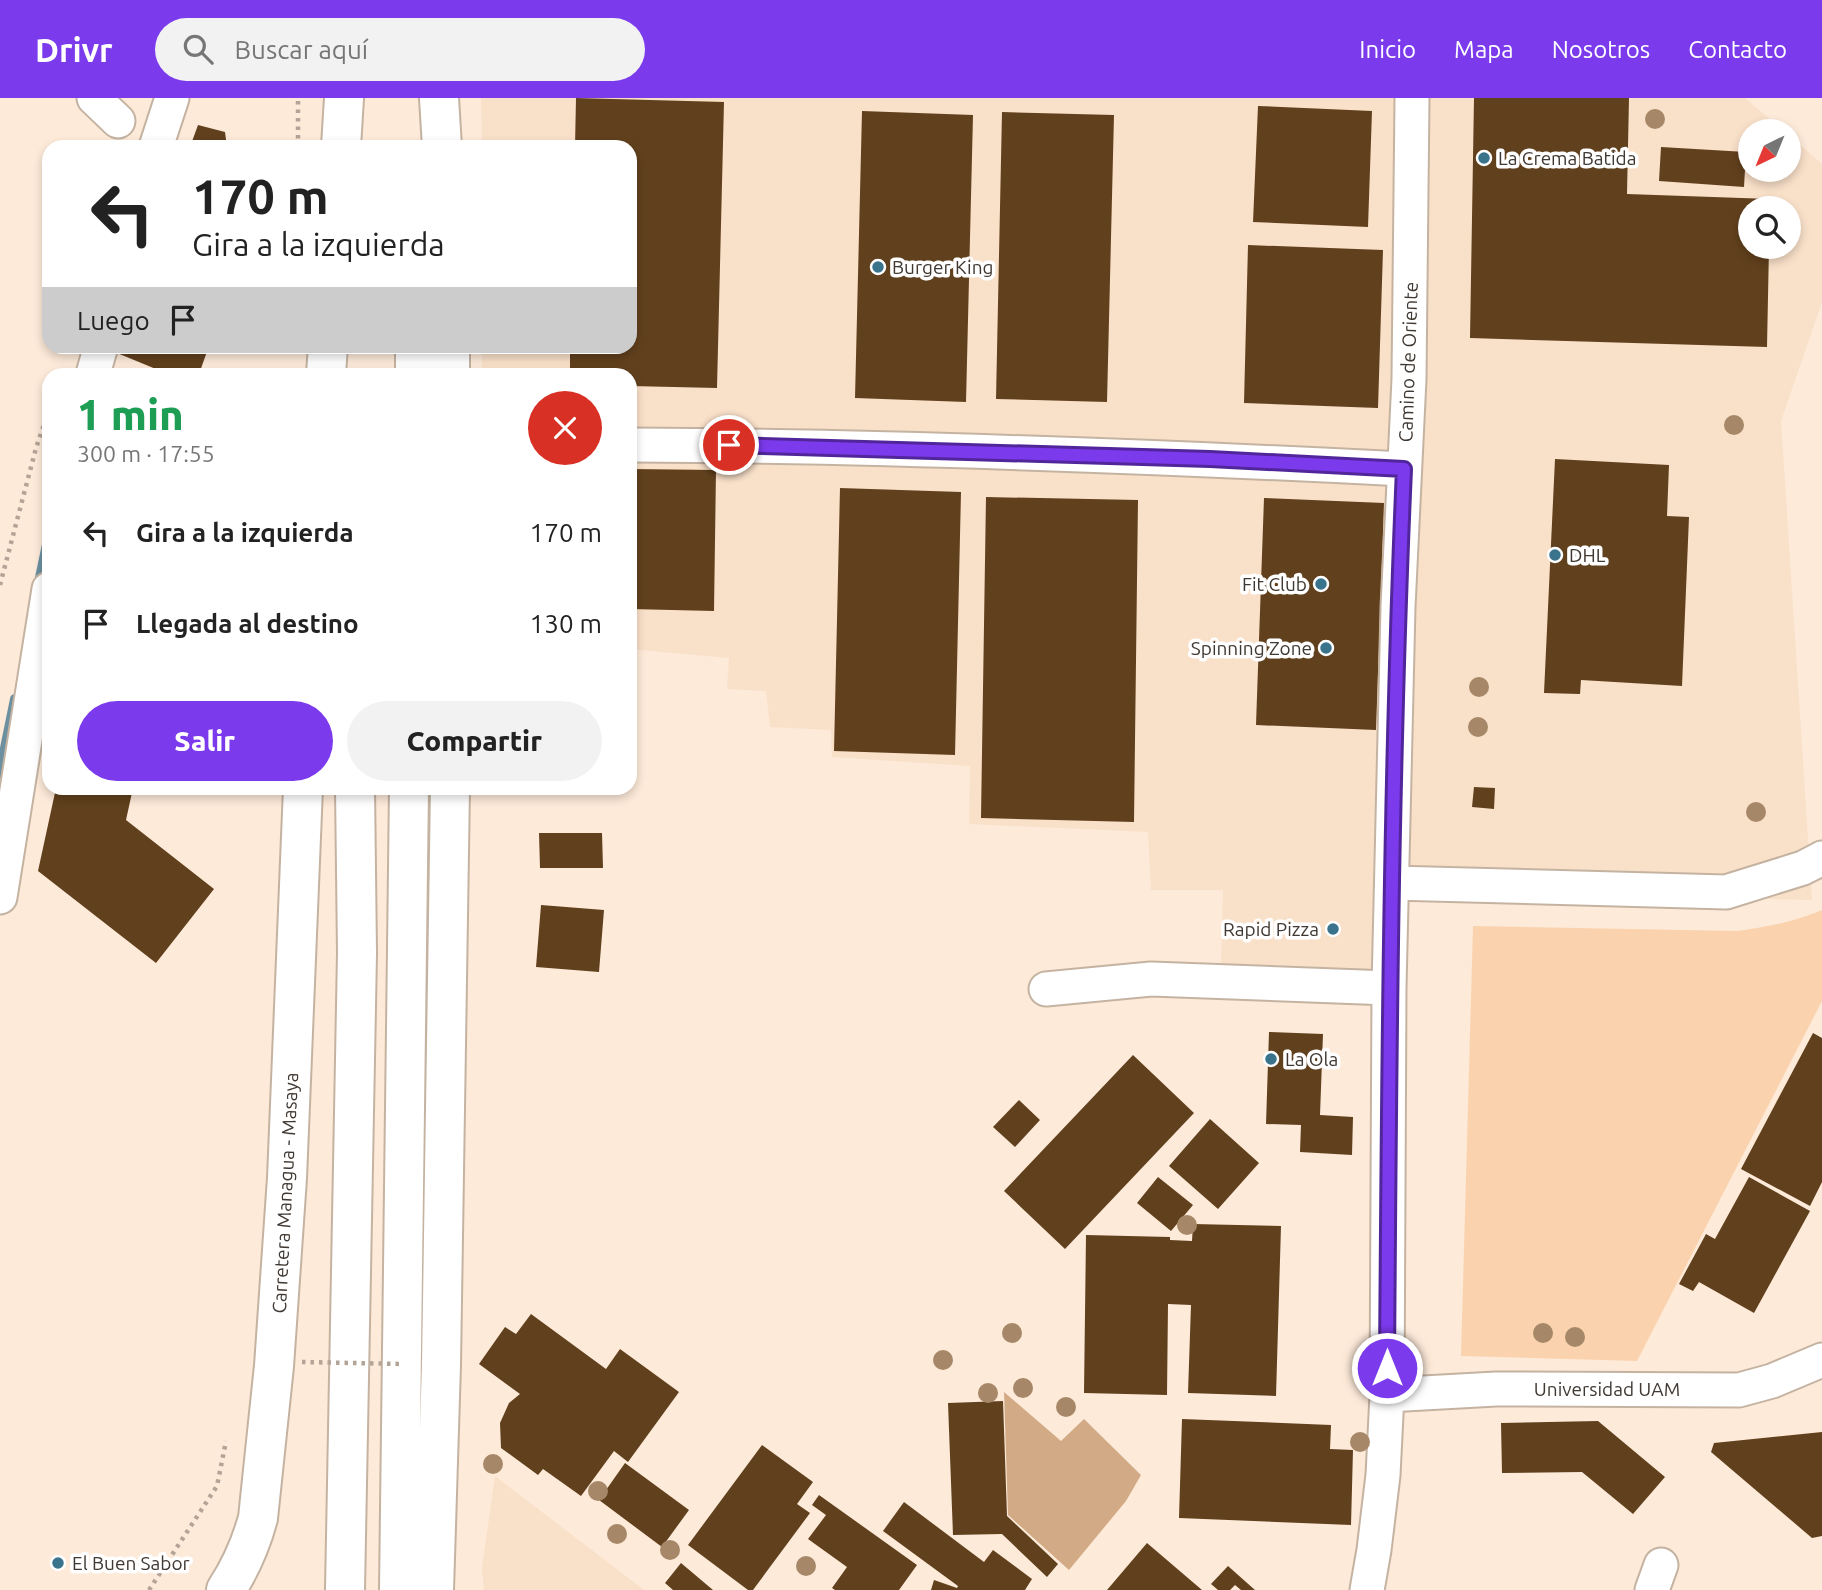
<!DOCTYPE html>
<html lang="es">
<head>
<meta charset="utf-8">
<style>
  body { margin:0; font-family:Ubuntu,sans-serif; background:#f2f2f2; color:#222; height:100vh; display:flex; flex-direction:column; font-size:26px; white-space:nowrap }
  * { box-sizing:border-box; margin:0 }
  p { font-size:23px; color:#767676 }
  .icon { flex:none; width:38px; height:38px; fill:none; stroke:currentColor; stroke-width:2; stroke-linecap:round; stroke-linejoin:round }
  .map { position:relative; flex:1; overflow:hidden }
  .drawer { position:absolute; left:42px; top:270px; width:595px; height:427px; display:flex; flex-direction:column; background:#fff; border-radius:21px; box-shadow:0 4px 10px #0003 }
  .drawer>* { flex:none }
  .banner { position:absolute; left:42px; top:42px; width:595px; height:214px; border-radius:21px; box-shadow:0 4px 10px #0003; background:#fff; color:#222; overflow:hidden }
  .needle { width:46px; rotate:223deg }
  .controls { position:absolute; left:1738px; top:21px; display:grid; gap:14px }
  .controls a { display:grid; place-items:center; width:63px; height:63px; border-radius:50%; background:#fff; box-shadow:0 4px 10px #0003; font-size:35px }
  .pin { position:absolute; display:grid; place-items:center; width:60px; height:60px; color:#fff; margin:-30px; border:4px solid #fff; border-radius:50%; box-shadow:0 2px 7px #0007 }
  .me { position:absolute; width:77px; margin:-38px; rotate:0deg; stroke-linejoin:round; filter:drop-shadow(0 0 5px #0008) }
  .turn { display:flex; align-items:center; gap:24px; height:147px; padding:0 35px; font-size:32px }
  .turn .icon { width:91px; height:91px; stroke-width:2.5 }
  .turn b { display:block; font-size:49px; line-height:60px }
  .then { display:flex; align-items:center; height:66px; padding:0 35px; background:#0003; gap:14px; font-size:26px }
  .round { display:grid; place-items:center; flex:none; width:74px; height:74px; border-radius:37px; background:#f2f2f2 }
  .overview { display:flex; align-items:center; justify-content:space-between; height:119px; padding:0 35px }
  h1 { font-size:42px; font-weight:800; line-height:52px; color:#1e9e55 }
  .action { display:flex; gap:14px; margin-top:auto; padding:14px 35px }
  .action a { flex:1; height:80px; border-radius:42px; background:#7c3aed; color:#fff; font-size:28px; font-weight:800; line-height:80px; text-align:center }
  .action a+a { background:#f2f2f2; color:#222 }
  ul { padding:0; list-style:none }
  li { display:flex; align-items:center; gap:21px; height:91px; padding:0 35px }
  li div { flex:1 }
  li b { display:block; font-size:26px }
  li em { font-style:normal }
  header { display:flex; align-items:center; gap:42px; box-sizing:border-box; height:98px; padding:0 35px; background:#7c3aed; color:#fff }
  header strong { font-size:33px }
  nav { display:flex; gap:38px; margin-inline-start:auto; font-size:24px }
  .search { width:490px; height:63px; background:#f2f2f2; display:flex; align-items:center; gap:18px; box-sizing:border-box; padding:0 24px; border-radius:38px; color:#767676; font-size:26px }
  .map>svg:first-child { display:block }
</style>
</head>
<body>
<header>
<strong>Drivr</strong>
<div class="search"><svg class="icon" aria-label="search" viewBox="0 0 24 24"><circle cx="10" cy="10" r="6"/><path d="M15 15l6 6"/></svg>Buscar aquí</div>
<nav><a>Inicio</a><a>Mapa</a><a>Nosotros</a><a>Contacto</a></nav>
</header>
<div class="map">
<svg width="1822" height="1492" viewBox="0 0 1822 1492">
  <rect width="100%" height="100%" fill="#fdead9"/>
  <path fill="#f9e0c9" fill-rule="evenodd" d="M481 0H1745L1784 33H1750V72H1788L1789 37 1822 66V204L1781 323 1812 802 1410 792 1405 878 1221 871 1223 792H1151L1148 734 969 726 970 668 832 659 831 632 770 629 766 593 727 591 729 560 630 551V276H482V249L630 248V49H482ZM1750 110H1788V149H1750Z
    M495 1378 644 1492H484L482 1470Z"/>
  <path fill="#fad3ae" d="M1822 812V903L1637 1263 1461 1258 1473 828 1737 833C1765 829 1795 824 1822 812Z"/>
  <path fill="#d2ab86" d="M1004 1294 1061 1343 1084 1321 1141 1377 1126 1403 1069 1472 1008 1417Z"/>
  <g fill="none" stroke-linecap="round" stroke-linejoin="round">
    <path stroke="#6c90a0" stroke-width="10" d="M38 489 49 437
      M0 675 15 601"/>
  </g>
  <path fill="#61401d" d="M576 0 724 4 717 290 630 288V276H570V248H630V49H575Z
    M1474 0H1629L1627 96 1770 101V110H1750V149H1769L1767 249 1470 240Z
    M1258 8 1372 13 1368 129 1253 124Z
    M862 13 973 17 966 304 855 300Z
    M1002 14 1114 17 1107 304 996 301Z
    M198 27 225 34 227 49H190Z
    M1661 49 1746 54 1744 89 1659 83Z
    M1248 147 1383 152 1378 310 1244 305Z
    M119 248H209L199 276H168L117 255Z
    M1555 361 1669 367 1667 418 1689 419 1682 588 1581 582 1580 596 1544 595Z
    M630 371 716 372 714 513 630 511Z
    M840 390 961 394 955 657 834 653Z
    M986 399 1138 402 1134 724 981 720Z
    M1264 400 1384 405 1376 632 1256 627Z
    M1474 689 1495 690 1494 711 1472 709Z
    M56 690H133L126 722 214 791 156 865 38 773Z
    M539 735H602L603 770H540Z
    M541 807 604 812 599 874 536 869Z
    M1269 934 1323 936 1320 1017 1353 1019 1352 1057 1300 1054 1301 1027 1266 1026Z
    M1813 935 1822 940V1084L1810 1108 1741 1071Z
    M1133 957 1194 1015 1065 1151 1004 1093Z
    M1019 1002 1040 1022 1015 1049 993 1029Z
    M1210 1021 1259 1065 1218 1111 1169 1068Z
    M1158 1079 1193 1107 1171 1133 1137 1105Z
    M1749 1079 1810 1113 1754 1215 1699 1184 1693 1193 1679 1186 1706 1136 1715 1141Z
    M1193 1126 1281 1128 1276 1298 1188 1295 1191 1207 1168 1206 1167 1297 1084 1295 1086 1137 1170 1139V1142L1192 1143Z
    M531 1216 606 1271 620 1251 679 1294 628 1364 614 1353 581 1398 543 1371 538 1377 501 1350 500 1325 509 1305 520 1296 479 1266 505 1229 516 1236Z
    M1003 1303 1007 1418 1058 1466 1047 1479 1002 1436 953 1437 948 1305Z
    M1182 1321 1331 1327 1330 1351 1353 1352 1351 1427 1179 1420Z
    M1598 1323 1665 1379 1633 1416 1582 1374 1502 1375 1501 1325Z
    M1822 1334V1438L1812 1440 1711 1354 1714 1345Z
    M762 1347 813 1384 797 1406 810 1415 753 1492H748L688 1447Z
    M625 1365 689 1412 662 1449 599 1402Z
    M819 1397 917 1467 899 1492H835L832 1490 847 1469 808 1441 826 1417 812 1407Z
    M904 1404 984 1464 993 1452 1032 1481 1025 1492H931L934 1482 957 1490 958 1488 883 1433Z
    M1147 1445 1202 1492H1107Z
    M681 1465 713 1492H673L665 1485Z
    M1228 1468 1255 1492H1241L1235 1487 1230 1492H1218L1211 1486Z"/>
  <g fill="none" stroke-linecap="round" stroke-linejoin="round">
    <g stroke="#c5b3a2" stroke-width="37">
      <path id="minor" d="M94 0 118 23
        M156 49 172 0
        M93 276 101 248
        M630 347C888 348 1146 358 1404 371
        M1392 785 1726 794 1803 770 1822 760
        M0 799 49 491
        M1046 891 1151 881 1389 890
        M1387 1297 1496 1291 1739 1292 1772 1283 1822 1262
        M1367 1492 1374 1452 1383 1377 1387 1297 1389 890 1398 509 1409 281 1412 0
        M1652 1492 1661 1467"/>
    </g>
    <g stroke="#c5b3a2" stroke-width="42">
      <path id="highway" d="M439 0 442 49
        M341 49 344 0
        M450 248V276
        M326 276 328 248
        M415 276V248
        M226 1492C241 1469 251 1446 258 1420L274 1268 287 1080 303 690
        M345 1492 357 855 355 690
        M399 1492 409 690
        M434 1492 441 1267 450 690"/>
    </g>
    <path stroke="#b3a497" stroke-width="4.5" stroke-dasharray="3.5 5" stroke-linecap="butt" d="M298 49V0
      M0 487 36 350 49 312
      M149 1492 217 1388 226 1343"/>
    <use href="#minor" stroke="#fff" stroke-width="33"/>
    <use href="#highway" stroke="#fff" stroke-width="38"/>
    <path stroke="#b3a497" stroke-width="4.5" stroke-dasharray="3.5 5" stroke-linecap="butt" d="M302 1264 402 1266"/>
  </g>
  <g fill="#a68868">
    <circle cx="1655" cy="21" r="10"/>
    <circle cx="1734" cy="327" r="10"/>
    <circle cx="1479" cy="589" r="10"/>
    <circle cx="1478" cy="629" r="10"/>
    <circle cx="1756" cy="714" r="10"/>
    <circle cx="1187" cy="1127" r="10"/>
    <circle cx="1012" cy="1235" r="10"/>
    <circle cx="1543" cy="1235" r="10"/>
    <circle cx="1575" cy="1239" r="10"/>
    <circle cx="943" cy="1262" r="10"/>
    <circle cx="1023" cy="1290" r="10"/>
    <circle cx="988" cy="1295" r="10"/>
    <circle cx="1066" cy="1309" r="10"/>
    <circle cx="1360" cy="1344" r="10"/>
    <circle cx="493" cy="1366" r="10"/>
    <circle cx="598" cy="1393" r="10"/>
    <circle cx="617" cy="1436" r="10"/>
    <circle cx="670" cy="1452" r="10"/>
    <circle cx="806" cy="1468" r="10"/>
  </g>
  <g fill="none" stroke-linecap="round" stroke-linejoin="round">
    <g stroke="#51269a" stroke-width="18">
      <path id="route" d="M729 347 1210 361 1404 371C1391 670 1389 970 1387 1270"/>
    </g>
    <use href="#route" stroke="#7c3aed" stroke-width="12"/>
  </g>
  <g fill="#39738c" stroke="#fff" stroke-width="2.5">
    <circle cx="1484" cy="60" r="7"/>
    <circle cx="878" cy="169" r="7"/>
    <circle cx="1555" cy="457" r="7"/>
    <circle cx="1321" cy="486" r="7"/>
    <circle cx="1326" cy="550" r="7"/>
    <circle cx="1333" cy="831" r="7"/>
    <circle cx="1271" cy="961" r="7"/>
    <circle cx="58" cy="1465" r="7"/>
  </g>
  <g text-anchor="middle" dominant-baseline="central" stroke-width="7" stroke-linejoin="round" paint-order="stroke">
    <g font-size="19" fill="#403832" stroke="#fff" text-anchor="start">
      <text x="1498" y="60">La Crema Batida</text>
      <text x="892" y="169">Burger King</text>
      <text x="1569" y="457">DHL</text>
      <text x="1307" y="486" text-anchor="end">Fit Club</text>
      <text x="1312" y="550" text-anchor="end">Spinning Zone</text>
      <text x="1319" y="831" text-anchor="end">Rapid Pizza</text>
      <text x="1285" y="961">La Ola</text>
      <text x="72" y="1465">El Buen Sabor</text>
    </g>
    <g font-size="19" fill="#403832" stroke="#fff">
      <text transform="translate(1408 264) rotate(-88)">Camino de Oriente</text>
      <text transform="translate(285 1095) rotate(-87)">Carretera Managua - Masaya</text>
      <text x="1607" y="1291">Universidad UAM</text>
    </g>
  </g>
</svg>
<div class="controls">
<a><svg class="needle" viewBox="-14 -14 28 28"><path d="M0-13l5 13h-10z" fill="#e53935"/><path d="M0 13l5-13h-10z" fill="#767676"/></svg></a>
<a><svg class="icon" aria-label="search" viewBox="0 0 24 24"><circle cx="10" cy="10" r="6"/><path d="M15 15l6 6"/></svg></a>
</div>
<div class="pin" style="left:729px;top:347px;background:#d93025"><svg class="icon" aria-label="arrive" viewBox="0 0 24 24"><path d="M6 21V4h12l-3 4 3 4H6"/></svg></div>
<svg class="me" style="left:1387px;top:1270px" viewBox="-20 -20 40 40"><circle r="17" fill="#7c3aed" stroke="#fff" stroke-width="3"/><path d="M0-11L8 9 0 5-8 9z" fill="#fff"/></svg>
<div class="banner">
<div class="turn"><svg class="icon" aria-label="left" viewBox="0 0 24 24"><path d="M17 20v-9H6M10 6l-5 5 5 5"/></svg><div><b>170 m</b>Gira a la izquierda</div></div>
<div class="then">Luego<svg class="icon" aria-label="arrive" viewBox="0 0 24 24"><path d="M6 21V4h12l-3 4 3 4H6"/></svg></div>
</div>
<section class="drawer">
<div class="overview"><div><h1>1 min</h1><p>300 m · 17:55</p></div><a class="round" style="background:#d93025;color:#fff"><svg class="icon" aria-label="close" viewBox="0 0 24 24"><path d="M6 6l12 12M18 6L6 18"/></svg></a></div>
<ul>
<li><svg class="icon" aria-label="left" viewBox="0 0 24 24"><path d="M17 20v-9H6M10 6l-5 5 5 5"/></svg><div><b>Gira a la izquierda</b></div><em>170 m</em></li>
<li><svg class="icon" aria-label="arrive" viewBox="0 0 24 24"><path d="M6 21V4h12l-3 4 3 4H6"/></svg><div><b>Llegada al destino</b></div><em>130 m</em></li>
</ul>
<div class="action"><a>Salir</a><a>Compartir</a></div>
</section>
</div>
</body>
</html>
